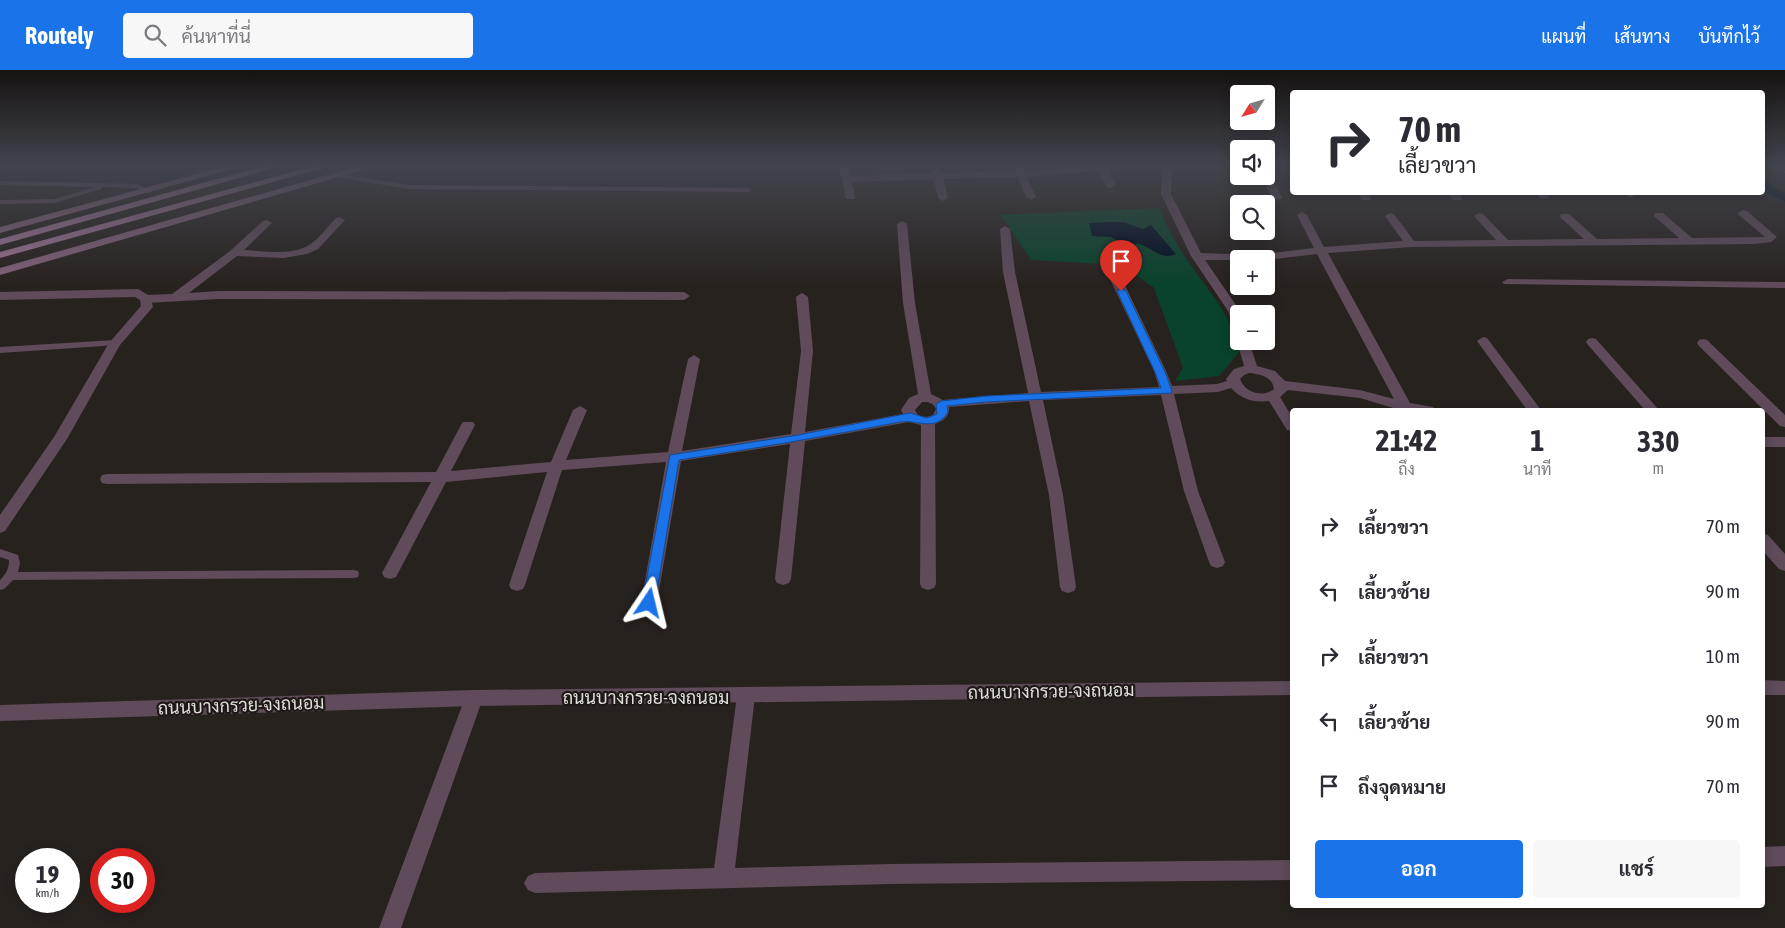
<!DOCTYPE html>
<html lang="th">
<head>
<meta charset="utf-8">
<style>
  body { margin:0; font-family:"Asap Condensed",Sarabun,sans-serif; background:#f7f7f7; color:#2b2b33; height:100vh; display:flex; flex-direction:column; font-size:19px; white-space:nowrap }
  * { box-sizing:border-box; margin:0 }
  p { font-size:16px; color:#7c7c81 }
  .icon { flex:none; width:28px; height:28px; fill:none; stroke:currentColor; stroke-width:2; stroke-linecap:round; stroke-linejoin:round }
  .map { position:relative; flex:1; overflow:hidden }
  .panel { position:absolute; left:1290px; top:338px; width:475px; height:500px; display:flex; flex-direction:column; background:#fff; border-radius:5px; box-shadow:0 2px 12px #0003 }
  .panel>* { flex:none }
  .guide { position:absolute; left:1290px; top:20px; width:475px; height:105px; border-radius:5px; box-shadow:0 2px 12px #0003; background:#fff; color:#2b2b33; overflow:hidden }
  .needle { width:32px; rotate:233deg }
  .buttons { position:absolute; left:1230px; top:15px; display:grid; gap:10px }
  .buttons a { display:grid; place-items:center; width:45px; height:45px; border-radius:5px; background:#fff; box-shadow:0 2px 12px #0003; font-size:25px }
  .speed { position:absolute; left:15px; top:778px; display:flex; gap:10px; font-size:25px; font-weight:700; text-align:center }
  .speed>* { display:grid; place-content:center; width:65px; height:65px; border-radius:50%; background:#fff; box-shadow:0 2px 12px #0003; line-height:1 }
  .speed small { font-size:12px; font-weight:400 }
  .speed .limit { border:8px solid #d22; background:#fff; color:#111 }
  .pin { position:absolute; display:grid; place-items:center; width:42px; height:42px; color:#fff; margin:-51px -21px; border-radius:50% 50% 50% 0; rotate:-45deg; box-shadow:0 0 5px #0007 }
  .pin .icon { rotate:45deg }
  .me { position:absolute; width:55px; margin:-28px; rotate:10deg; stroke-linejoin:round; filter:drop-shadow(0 0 4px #0008) }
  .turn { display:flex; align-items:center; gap:18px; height:105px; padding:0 25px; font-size:22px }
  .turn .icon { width:65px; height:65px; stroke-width:2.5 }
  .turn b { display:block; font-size:35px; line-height:42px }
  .eta { display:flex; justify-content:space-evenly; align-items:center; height:85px; text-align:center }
  .eta b { font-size:30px; font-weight:700; line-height:35px }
  .cta { display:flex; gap:10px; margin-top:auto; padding:10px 25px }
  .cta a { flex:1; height:58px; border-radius:5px; background:#1a73e8; color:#fff; font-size:20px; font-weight:700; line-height:58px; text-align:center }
  .cta a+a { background:#f7f7f7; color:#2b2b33 }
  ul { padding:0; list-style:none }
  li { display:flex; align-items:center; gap:15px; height:65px; padding:0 25px }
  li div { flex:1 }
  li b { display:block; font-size:19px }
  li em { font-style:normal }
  header { display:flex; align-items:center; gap:30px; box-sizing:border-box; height:70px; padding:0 25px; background:#1a73e8; color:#fff }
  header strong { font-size:24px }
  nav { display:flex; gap:28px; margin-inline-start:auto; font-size:18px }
  .search { width:350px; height:45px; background:#f7f7f7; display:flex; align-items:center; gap:12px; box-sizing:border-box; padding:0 18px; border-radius:5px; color:#7c7c81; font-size:19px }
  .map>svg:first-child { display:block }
</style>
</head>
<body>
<header>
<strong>Routely</strong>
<div class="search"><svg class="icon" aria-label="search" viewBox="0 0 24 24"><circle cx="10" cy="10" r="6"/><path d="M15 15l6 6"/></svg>ค้นหาที่นี่</div>
<nav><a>แผนที่</a><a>เส้นทาง</a><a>บันทึกไว้</a></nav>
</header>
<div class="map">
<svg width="1785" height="858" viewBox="0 0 1785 858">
  <rect width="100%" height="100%" fill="#28221f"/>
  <path fill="#09432c" d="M1159 138C1165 152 1172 166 1180 179 1202 214 1230 240 1240 281L1219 306 1175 311 1183 298 1154 218 1123 195 1031 190 1001 145Z"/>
  <path fill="#011022" d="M1110 152H1123L1143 159 1151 155 1176 184C1161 191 1151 177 1139 174 1134 173 1124 175 1119 175L1118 171 1111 167 1092 166 1089 153Z"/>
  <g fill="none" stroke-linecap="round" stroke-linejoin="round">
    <path fill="#011022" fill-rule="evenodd" d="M1762 110 1785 122V132L1762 120Z"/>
    <path fill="#5f4b5a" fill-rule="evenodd" d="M199 95H205V107L200 106Z
      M337 104 410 115 749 118 752 120 749 122 410 119 335 107 334 106Z
      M0 111 137 114 152 121 149 123 136 118 102 117 101 119 55 133 0 134V130L55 129 95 117 0 115Z
      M115 270 118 271V275L0 283V277Z
      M0 479 18 485 20 493 18 502 354 500 358 501 359 504 358 507 354 508 13 510 4 519 0 520V510C6 504 9 499 9 490L0 487Z"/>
    <path fill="#5f4b5a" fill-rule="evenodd" d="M839 95H849L851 106 932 104 930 95H940L942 103 1015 101 1014 95H1022L1025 101 1095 95H1145L1140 98 1108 100 1116 115 1111 118 1107 117 1098 101 1027 107 1036 127 1031 130 1026 127 1018 107 943 109 948 128 943 131 938 128 934 109 852 112 855 127 854 129H846Z
      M1157 95H1187L1172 100 1171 124 1201 183 1254 185 1314 178 1297 145 1302 142 1307 145 1324 177 1403 171 1385 146 1390 143 1394 144 1414 171 1496 170 1474 146 1479 143 1483 144 1508 170 1584 169 1561 148 1560 146 1561 144H1569L1597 169 1679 168 1655 147 1654 145 1655 143H1663L1692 168 1765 167 1739 145 1738 143 1743 140 1747 141 1777 167 1771 172 1754 174 1411 177 1328 183 1410 333 1433 337 1435 340H1400L1360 328 1288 320 1280 327 1292 347V361L1287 360 1269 331C1254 333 1241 329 1231 318L1218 322 1174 324 1198 421 1225 492 1223 496 1217 498 1211 496 1209 492 1184 421 1161 325 1043 330 1063 425 1076 517 1074 521 1068 523 1062 521 1060 517 1049 425 1029 331 949 337C950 347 943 351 935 354L936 514 934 518 928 520 922 518 920 514 921 355 909 352 805 371 791 509 789 513 783 515 777 513 775 509 790 374 681 391 657 533 655 538 649 539 643 538 641 533 666 392 562 400 525 515 523 519 517 521 511 519 509 515 547 402 446 412 396 507 390 509 384 507 382 503 431 412 107 414 102 413 100 409 102 405 107 404 436 402 461 355 463 352H473L475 355 451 401 551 392 573 340 580 336 587 340 566 390 668 382 688 289 694 285 700 289 682 381 791 364 801 281 796 227 802 223 808 227 813 281 805 362 903 344 901 340 909 328 918 324 903 233 897 154 902 151 907 154 915 233 931 324 943 330 1028 323 1003 202 1000 159 1005 156 1010 159 1015 202 1041 322 1159 317 1154 301 1108 205 1114 202 1120 205 1166 301 1172 316 1217 314 1227 311 1226 309 1234 299 1244 296 1237 271 1239 268V271H1249L1257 296 1275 301 1285 311 1360 320 1394 329 1317 184 1266 190H1205L1240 241 1239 262 1235 261 1228 241 1191 186 1161 124 1162 98ZM1249 303C1260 304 1273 307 1274 319 1263 328 1245 323 1240 309L1244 305ZM922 332C928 332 933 332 936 339L933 345C926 348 918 348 915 340Z
      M1767 95 1785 97V103L1769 97Z
      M1266 103 1270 106 1282 127 1281 129H1273L1260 106H1266Z
      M1357 122H1367L1371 128 1370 130H1362Z
      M1447 122H1458L1462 128 1461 130H1453Z
      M1535 122H1546L1549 126 1548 128H1540Z
      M1622 122H1633L1635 125 1630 128Z
      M340 147 345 150 318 179 307 184 283 188 237 186 189 223 219 221 684 222 690 226 684 230 219 229 146 233 140 229 146 225 172 224 230 181 263 151 267 150 272 153 244 180C264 181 291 186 309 175 319 169 328 156 336 148Z
      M1508 209 1785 212V218L1504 214 1502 212Z
      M1483 267 1487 268 1541 340H1527L1477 271Z
      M1592 268 1596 269 1659 340H1645L1588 275 1586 272 1588 269Z
      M1703 269 1707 270 1785 345V357L1780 356 1699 276 1697 273 1699 270Z
      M1762 367H1785V377H1762Z
      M1762 463 1768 465 1785 484V501L1779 499 1762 480Z
      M746 618 752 621 755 626 735 798 890 794 1292 790V810L890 814 535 823 528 820 524 813 528 806 535 803 714 798 737 626 740 621Z
      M474 620 480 623 483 628 401 858H379L465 628 468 623Z
      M1785 776V796L1762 797V777Z"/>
    <path fill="#5f4b5a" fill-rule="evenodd" d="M138 219 150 226 153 237 120 275 67 369 5 461 0 463V445L54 367 109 273 141 236 140 230 135 227 0 230V222Z
      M1762 610 1785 611V625H1762Z
      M1292 611V625L474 636 0 651V635L474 620Z"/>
    <path fill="#816178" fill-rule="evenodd" d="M230 95H247L0 163V157Z
      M363 95H380L0 205V198Z"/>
    <path fill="#9a7290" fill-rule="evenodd" d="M268 95H285L0 175V169Z
      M317 95H334L0 188V182Z"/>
  </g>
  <linearGradient id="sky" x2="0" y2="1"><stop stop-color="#161311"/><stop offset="0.44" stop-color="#42444d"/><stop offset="1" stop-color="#42444d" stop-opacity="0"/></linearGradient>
  <rect width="1785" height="215" fill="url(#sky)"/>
  <path fill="#1a73e8" stroke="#114b97" d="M1121 218 1126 221 1165 302 1172 321 1171 323 986 332 947 336 948 342C935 363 918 349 900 352 827 366 753 379 679 390L655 533 653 536H644L642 533 670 385 798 365 910 343 927 348 937 344 936 334 941 331 986 326 1161 318 1155 302 1117 221Z"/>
  <g text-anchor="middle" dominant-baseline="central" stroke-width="4.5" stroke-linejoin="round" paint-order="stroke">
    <g font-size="18" fill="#e1dddb" stroke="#1e1816">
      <text transform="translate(1051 621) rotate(-1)">ถนนบางกรวย-จงถนอม</text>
      <text x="646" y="627">ถนนบางกรวย-จงถนอม</text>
      <text transform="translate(241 635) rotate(-2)">ถนนบางกรวย-จงถนอม</text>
    </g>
  </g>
</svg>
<div class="buttons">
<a><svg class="needle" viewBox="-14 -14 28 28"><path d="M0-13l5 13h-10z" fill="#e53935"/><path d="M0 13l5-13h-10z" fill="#7c7c81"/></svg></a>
<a><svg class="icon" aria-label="sound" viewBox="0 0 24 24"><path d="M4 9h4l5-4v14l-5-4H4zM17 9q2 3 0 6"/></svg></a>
<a><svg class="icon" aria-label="search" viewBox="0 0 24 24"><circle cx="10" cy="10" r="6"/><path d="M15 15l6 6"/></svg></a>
<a>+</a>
<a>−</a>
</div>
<div class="speed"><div>19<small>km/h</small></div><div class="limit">30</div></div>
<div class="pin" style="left:1121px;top:221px;background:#d93025"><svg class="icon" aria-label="arrive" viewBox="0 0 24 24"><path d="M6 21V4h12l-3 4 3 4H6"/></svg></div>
<svg class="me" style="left:649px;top:533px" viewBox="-20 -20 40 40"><path d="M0-17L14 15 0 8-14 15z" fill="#1a73e8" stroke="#fff" stroke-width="4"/></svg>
<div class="guide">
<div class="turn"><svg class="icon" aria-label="right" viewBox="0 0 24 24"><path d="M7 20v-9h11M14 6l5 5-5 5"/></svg><div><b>70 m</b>เลี้ยวขวา</div></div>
</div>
<section class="panel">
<div class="eta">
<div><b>21:42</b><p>ถึง</p></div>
<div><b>1</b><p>นาที</p></div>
<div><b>330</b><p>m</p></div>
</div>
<ul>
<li><svg class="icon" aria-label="right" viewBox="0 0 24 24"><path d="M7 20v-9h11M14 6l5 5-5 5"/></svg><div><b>เลี้ยวขวา</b></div><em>70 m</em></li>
<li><svg class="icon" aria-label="left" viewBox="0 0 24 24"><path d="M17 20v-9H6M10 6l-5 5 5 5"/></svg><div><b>เลี้ยวซ้าย</b></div><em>90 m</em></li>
<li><svg class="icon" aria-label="right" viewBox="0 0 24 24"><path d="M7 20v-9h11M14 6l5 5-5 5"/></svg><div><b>เลี้ยวขวา</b></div><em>10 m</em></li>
<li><svg class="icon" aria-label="left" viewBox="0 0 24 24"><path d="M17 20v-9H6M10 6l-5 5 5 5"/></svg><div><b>เลี้ยวซ้าย</b></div><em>90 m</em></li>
<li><svg class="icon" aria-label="arrive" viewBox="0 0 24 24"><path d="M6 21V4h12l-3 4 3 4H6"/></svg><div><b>ถึงจุดหมาย</b></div><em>70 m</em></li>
</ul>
<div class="cta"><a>ออก</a><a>แชร์</a></div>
</section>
</div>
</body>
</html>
